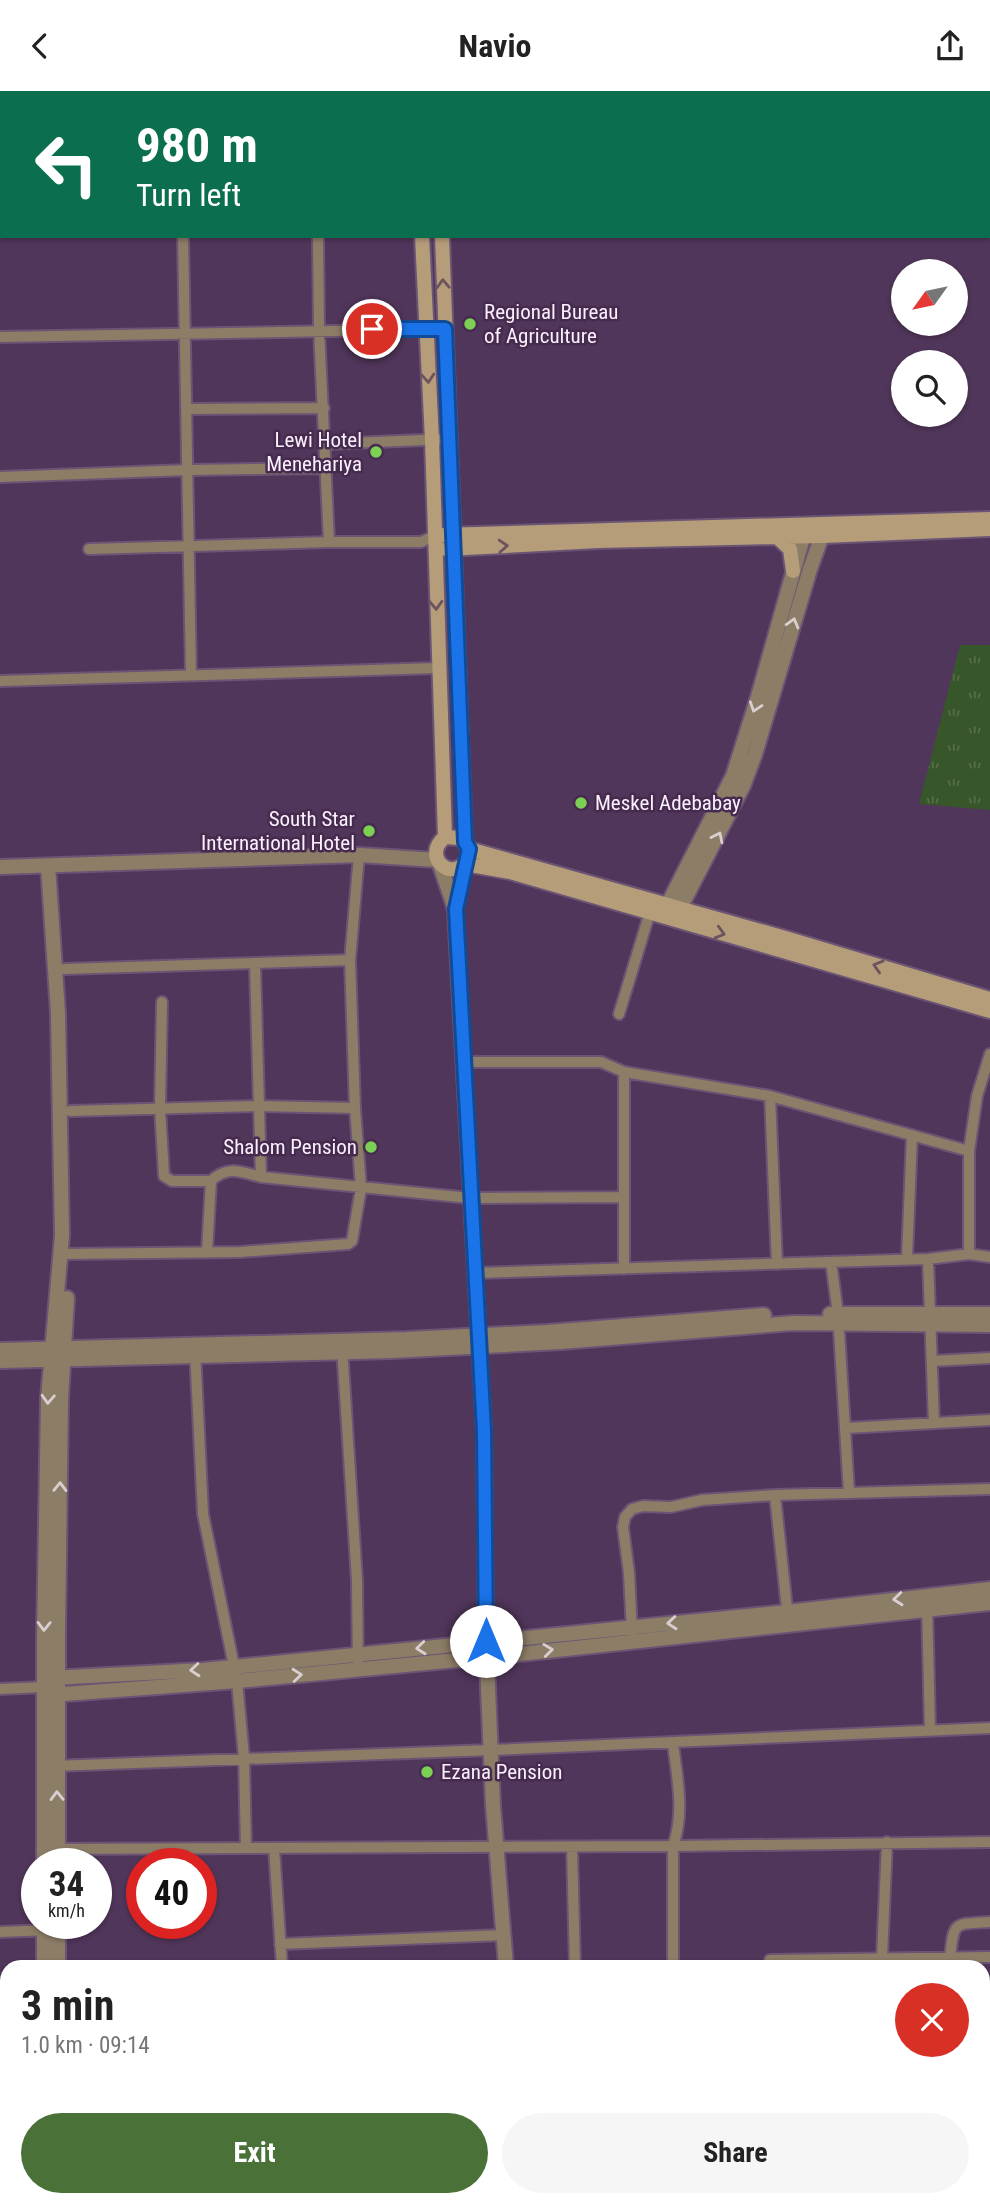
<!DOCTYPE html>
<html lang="en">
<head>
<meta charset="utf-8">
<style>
  body { margin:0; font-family:"Roboto Condensed",sans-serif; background:#f6f6f6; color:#222; height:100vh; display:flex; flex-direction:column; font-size:26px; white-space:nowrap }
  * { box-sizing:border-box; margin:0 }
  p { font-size:23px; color:#767676 }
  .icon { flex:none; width:38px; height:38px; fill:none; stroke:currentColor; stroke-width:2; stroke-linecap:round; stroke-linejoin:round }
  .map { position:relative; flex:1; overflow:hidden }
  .drawer { position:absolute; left:0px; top:1869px; width:990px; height:247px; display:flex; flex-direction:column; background:#fff; border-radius:21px 21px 0 0; box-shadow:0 2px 5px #0004 }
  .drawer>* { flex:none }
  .guide { position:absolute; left:0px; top:0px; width:990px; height:147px; box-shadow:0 2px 5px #0004; background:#0b6e4f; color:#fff; overflow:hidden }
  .needle { width:46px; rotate:237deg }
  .tools { position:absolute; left:891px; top:168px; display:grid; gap:14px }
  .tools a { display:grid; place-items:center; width:77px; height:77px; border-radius:50%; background:#fff; box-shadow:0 2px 5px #0004; font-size:35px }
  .speed { position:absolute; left:21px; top:1757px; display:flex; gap:14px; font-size:35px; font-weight:700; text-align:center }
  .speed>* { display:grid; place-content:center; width:91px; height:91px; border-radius:50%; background:#fff; box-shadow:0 2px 5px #0004; line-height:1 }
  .speed small { font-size:18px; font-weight:400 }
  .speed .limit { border:10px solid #d22; background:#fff; color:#111 }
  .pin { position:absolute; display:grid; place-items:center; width:60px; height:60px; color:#fff; margin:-30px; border:4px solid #fff; border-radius:50%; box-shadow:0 2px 7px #0007 }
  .me { position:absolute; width:77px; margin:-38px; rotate:0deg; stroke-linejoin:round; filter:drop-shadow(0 0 5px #0008) }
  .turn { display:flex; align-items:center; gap:24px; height:147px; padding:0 21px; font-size:32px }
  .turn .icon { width:91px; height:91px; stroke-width:2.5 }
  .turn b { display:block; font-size:49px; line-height:60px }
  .round { display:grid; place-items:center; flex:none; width:74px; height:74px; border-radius:37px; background:#f6f6f6 }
  .summary { display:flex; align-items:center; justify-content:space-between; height:119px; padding:0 21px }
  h1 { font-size:42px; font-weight:700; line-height:52px }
  .cta { display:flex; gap:14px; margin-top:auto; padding:14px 21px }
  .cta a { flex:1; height:80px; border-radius:42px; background:#4a7138; color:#fff; font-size:28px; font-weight:700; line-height:80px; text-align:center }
  .cta a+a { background:#f6f6f6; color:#222 }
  header { display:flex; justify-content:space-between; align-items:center; height:91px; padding:0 21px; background:#fff; font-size:32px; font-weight:700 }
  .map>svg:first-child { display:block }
</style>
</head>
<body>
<header><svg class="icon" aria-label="back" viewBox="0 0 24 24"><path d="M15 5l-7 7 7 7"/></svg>Navio<svg class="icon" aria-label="share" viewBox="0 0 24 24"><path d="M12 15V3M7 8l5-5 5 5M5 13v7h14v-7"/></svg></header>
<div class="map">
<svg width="990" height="2115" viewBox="0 0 990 2115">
  <defs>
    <pattern id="grass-tufts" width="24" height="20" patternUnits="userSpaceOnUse" patternTransform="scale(1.75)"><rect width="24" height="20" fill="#375629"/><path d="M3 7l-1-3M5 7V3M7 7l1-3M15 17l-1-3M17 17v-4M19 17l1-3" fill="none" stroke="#556f49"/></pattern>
  </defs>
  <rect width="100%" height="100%" fill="#50365a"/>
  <path fill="url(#grass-tufts)" d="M960 554H990V719L919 713Z"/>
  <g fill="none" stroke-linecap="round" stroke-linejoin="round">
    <g stroke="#6b5474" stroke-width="14">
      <path id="minor" d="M179 0V2
        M315 0V2
        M668 0 669 2
        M770 0V2
        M860 0V2
        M967 0V2
        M989 17H990
        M989 106H990
        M183 145 191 584
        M318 145 319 239 329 451H421L434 445
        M0 246 445 238
        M187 318 324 317
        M325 353 449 348
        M0 386 188 379 326 377
        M89 458 329 451
        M0 590 438 577
        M255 873 261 1086
        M64 878 350 869
        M162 911 160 1017 164 1085 172 1090H211
        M619 923 650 821
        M463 971H601L624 981 770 1005 969 1060
        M770 1005 777 1173
        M70 1020 258 1015 355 1017
        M207 1161 211 1090C227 1074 241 1081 261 1086L470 1107 623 1106
        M61 1163 240 1161 348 1153 352 1150 361 1097 355 1017 350 869 359 764
        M969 1163V1060L977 1005 990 963
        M907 1167 912 1044
        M928 1168 934 1332
        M831 1171 838 1223 849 1402
        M624 1178V981
        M474 1182 928 1168 969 1163 990 1166
        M342 1256 357 1490 358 1578
        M195 1259 203 1423 237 1590 244 1667 246 1757
        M932 1270 990 1267
        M846 1337 990 1329
        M775 1404 788 1527
        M927 1512 930 1638
        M632 1541 629 1482 623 1436 625 1426 632 1418 643 1415 671 1416 702 1409 775 1404 990 1398
        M0 1598 44 1596
        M673 1652C677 1687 685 1721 673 1755V1876
        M53 1675 491 1659 990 1637
        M572 1756 575 1876
        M274 1757 282 1876
        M51 1758 673 1755 990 1751
        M0 1841 50 1839
        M280 1853 504 1844
        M882 1866 887 1751
        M950 1867C954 1830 953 1833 990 1831
        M770 1869 990 1866
        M0 2004 7 2003
        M218 2109V2115
        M387 2109V2115
        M0 2111 58 2109
        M946 2115V2109"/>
    </g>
    <g stroke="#6b5474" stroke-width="18">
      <path id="tertiary" d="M440 774 455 818 484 1340 486 1550 493 1714 506 1876
        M0 776 359 764 437 769
        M456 816 464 774
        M663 823 733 685 758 606 806 436
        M675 827 743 695 755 663 810 478 825 436
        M830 1223H990
        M0 1259 407 1248 547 1241 764 1224
        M0 1270 392 1260 561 1251 793 1232 990 1234
        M51 1587 203 1579 787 1521 990 1498
        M51 1604 237 1590 510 1564 990 1512
        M44 1773V1551L48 1308 62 1144 58 922 48 775
        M58 1773V1543L61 1307 67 1207
        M44 1832V1876
        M58 1832V1876
        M984 1956H990
        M0 1977H7
        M521 2109 522 2115"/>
    </g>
    <g stroke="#6b5474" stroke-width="18">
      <path id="secondary" d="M416 0V2
        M434 0 435 2
        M422 145 432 349 445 746C420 766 454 795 469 766L467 754 460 747 445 746
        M442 145 465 751
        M443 444 990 428
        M776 445 790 458 793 480
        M446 458 598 450 823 445 990 438
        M469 758 782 846 990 908
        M465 773 510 781 990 920"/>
    </g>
    <use href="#minor" stroke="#8c7d67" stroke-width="10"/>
    <use href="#tertiary" stroke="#8c7d67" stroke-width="14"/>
    <use href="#secondary" stroke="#b59d7a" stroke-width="14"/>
  </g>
  <defs><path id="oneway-chevron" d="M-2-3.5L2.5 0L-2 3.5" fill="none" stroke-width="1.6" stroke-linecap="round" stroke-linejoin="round" transform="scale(1.75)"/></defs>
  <g stroke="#6d535e">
    <use href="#oneway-chevron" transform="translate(443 193) rotate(-92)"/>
    <use href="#oneway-chevron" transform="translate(428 287) rotate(86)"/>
    <use href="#oneway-chevron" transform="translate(503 455) rotate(-3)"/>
    <use href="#oneway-chevron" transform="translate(436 514) rotate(88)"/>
    <use href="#oneway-chevron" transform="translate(720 842) rotate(16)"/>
    <use href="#oneway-chevron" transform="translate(878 875) rotate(-163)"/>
  </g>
  <g stroke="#d9ced0">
    <use href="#oneway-chevron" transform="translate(793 532) rotate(-74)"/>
    <use href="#oneway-chevron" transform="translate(755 616) rotate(108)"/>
    <use href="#oneway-chevron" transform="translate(718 746) rotate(-64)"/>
    <use href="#oneway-chevron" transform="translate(48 1308) rotate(93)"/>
    <use href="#oneway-chevron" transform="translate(60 1396) rotate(-89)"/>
    <use href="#oneway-chevron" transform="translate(898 1508) rotate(174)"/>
    <use href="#oneway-chevron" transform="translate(672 1532) rotate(175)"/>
    <use href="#oneway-chevron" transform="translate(44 1535) rotate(91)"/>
    <use href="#oneway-chevron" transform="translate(421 1557) rotate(174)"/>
    <use href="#oneway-chevron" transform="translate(548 1559) rotate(-7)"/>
    <use href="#oneway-chevron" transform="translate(195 1579) rotate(175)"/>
    <use href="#oneway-chevron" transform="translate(297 1584) rotate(-5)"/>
    <use href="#oneway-chevron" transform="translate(57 1705) rotate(-91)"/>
  </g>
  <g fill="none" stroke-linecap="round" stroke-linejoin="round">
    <g stroke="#114b97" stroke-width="18">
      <path id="route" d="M372 238H445L465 751 469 758 456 818 484 1340 486 1550"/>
    </g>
    <use href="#route" stroke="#1a73e8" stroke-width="12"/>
  </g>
  <g fill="#7cd154" stroke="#462b4f" stroke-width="2.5">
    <circle cx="470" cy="233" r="7"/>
    <circle cx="376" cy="361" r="7"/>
    <circle cx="581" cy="712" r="7"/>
    <circle cx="369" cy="740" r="7"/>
    <circle cx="371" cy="1056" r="7"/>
    <circle cx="427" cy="1681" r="7"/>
  </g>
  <g text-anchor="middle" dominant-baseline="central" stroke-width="5" stroke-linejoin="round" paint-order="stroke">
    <g font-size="21" fill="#faf0fd" stroke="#462b4f" text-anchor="start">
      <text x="484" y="221">Regional Bureau<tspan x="484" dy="24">of Agriculture</tspan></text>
      <text x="362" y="349" text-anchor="end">Lewi Hotel<tspan x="362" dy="24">Menehariya</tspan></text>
      <text x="595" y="712">Meskel Adebabay</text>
      <text x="355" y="728" text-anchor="end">South Star<tspan x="355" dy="24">International Hotel</tspan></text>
      <text x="357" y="1056" text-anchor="end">Shalom Pension</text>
      <text x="441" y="1681">Ezana Pension</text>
    </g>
  </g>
</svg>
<div class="tools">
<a><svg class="needle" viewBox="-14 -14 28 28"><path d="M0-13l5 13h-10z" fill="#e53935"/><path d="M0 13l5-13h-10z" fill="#767676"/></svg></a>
<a><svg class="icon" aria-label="search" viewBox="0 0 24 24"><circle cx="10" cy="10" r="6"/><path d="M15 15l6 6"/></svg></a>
</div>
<div class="speed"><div>34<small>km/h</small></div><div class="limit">40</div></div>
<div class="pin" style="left:372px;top:238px;background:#d93025"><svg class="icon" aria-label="arrive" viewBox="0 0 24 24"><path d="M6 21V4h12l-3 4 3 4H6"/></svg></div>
<svg class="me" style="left:486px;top:1550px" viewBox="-20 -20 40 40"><circle r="19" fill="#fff"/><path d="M0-13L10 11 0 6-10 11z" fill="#1a73e8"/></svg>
<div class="guide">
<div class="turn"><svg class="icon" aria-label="left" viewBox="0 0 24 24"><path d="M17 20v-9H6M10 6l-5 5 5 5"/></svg><div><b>980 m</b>Turn left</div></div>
</div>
<section class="drawer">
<div class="summary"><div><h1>3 min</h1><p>1.0 km · 09:14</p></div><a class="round" style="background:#d93025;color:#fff"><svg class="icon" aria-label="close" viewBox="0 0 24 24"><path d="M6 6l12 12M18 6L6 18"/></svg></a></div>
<div class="cta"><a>Exit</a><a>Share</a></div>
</section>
</div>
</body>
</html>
